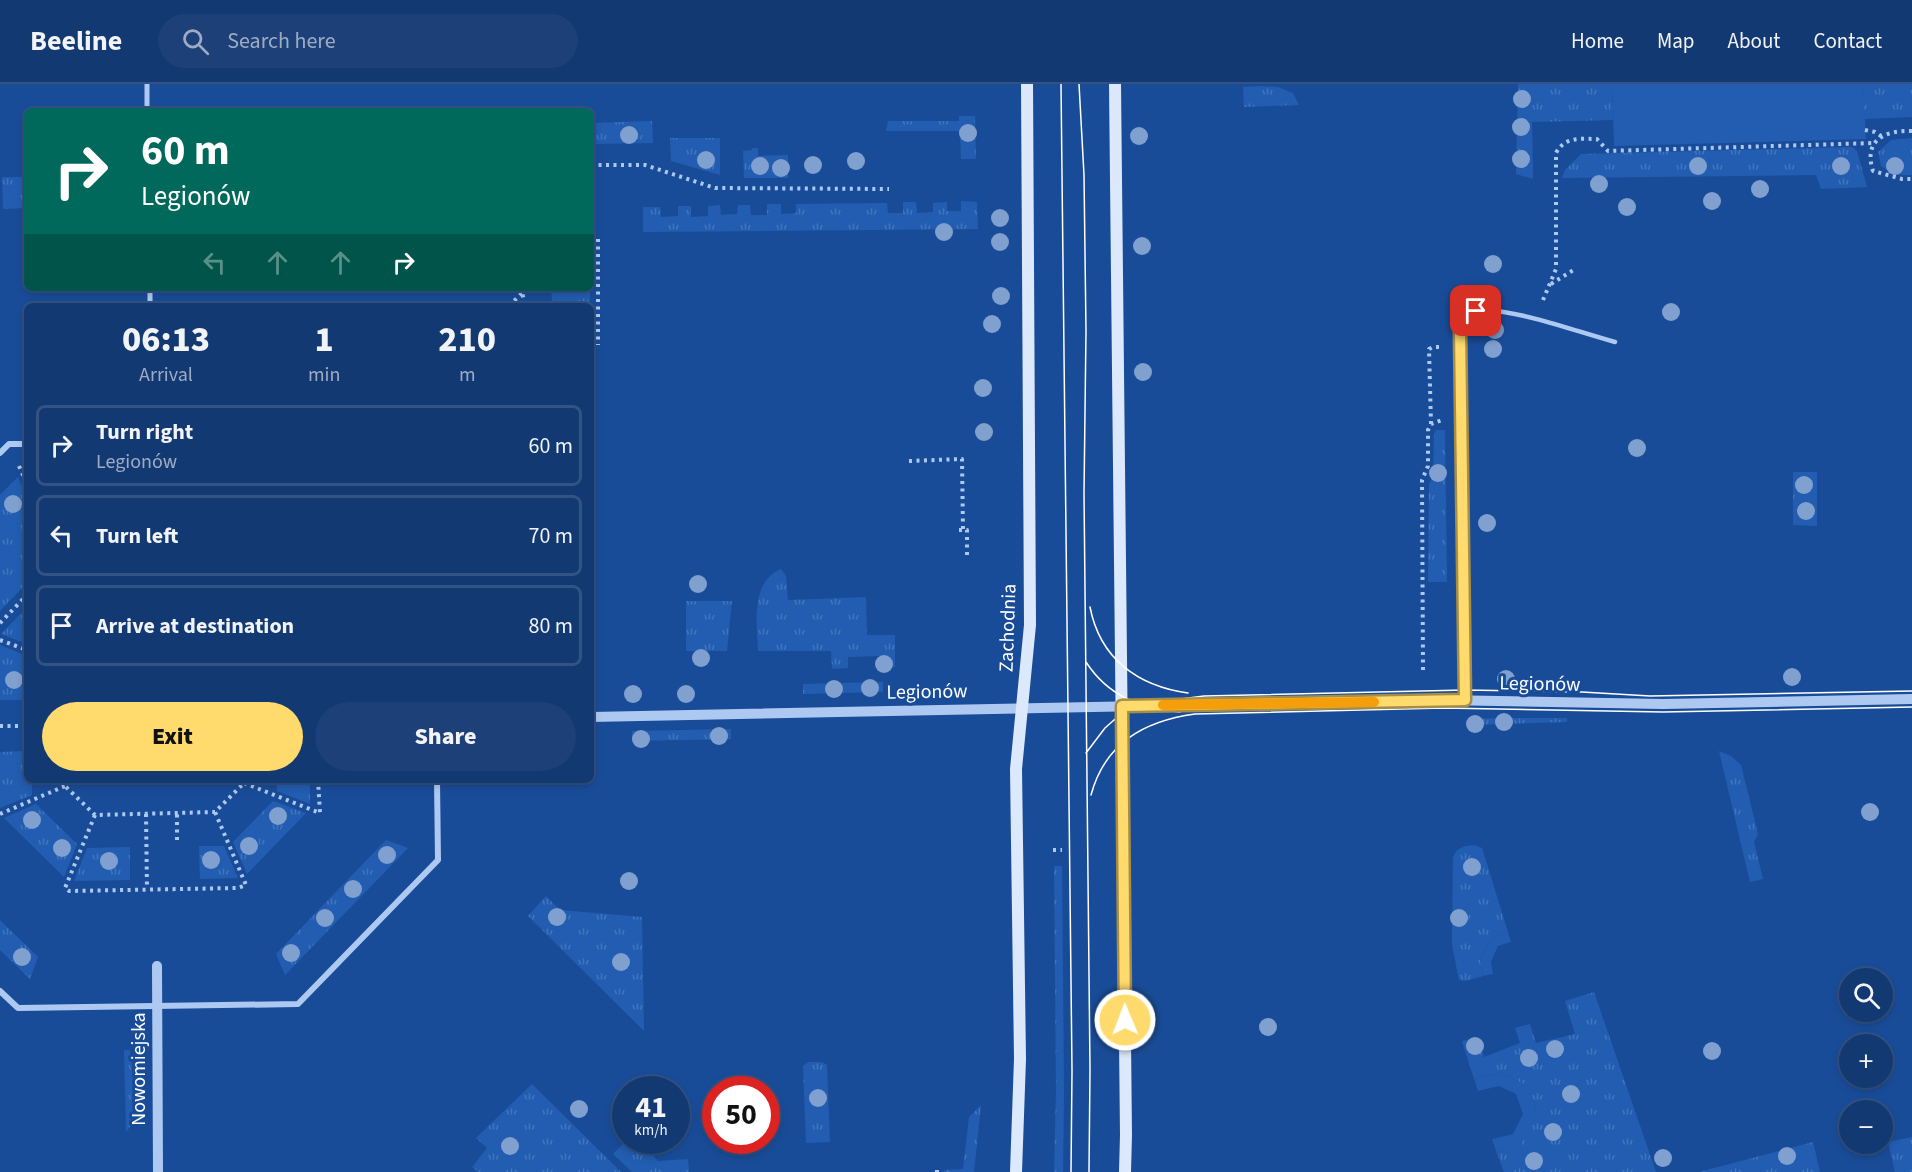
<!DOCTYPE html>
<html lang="en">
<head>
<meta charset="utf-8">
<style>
  body { margin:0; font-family:"Source Sans 3",sans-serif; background:#1c4077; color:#f1f3f6; height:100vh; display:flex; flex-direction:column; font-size:22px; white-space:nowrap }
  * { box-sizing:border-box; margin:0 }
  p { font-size:20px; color:#9dacc4 }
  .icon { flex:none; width:33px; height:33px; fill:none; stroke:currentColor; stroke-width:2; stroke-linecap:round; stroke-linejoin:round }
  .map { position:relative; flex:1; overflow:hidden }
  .sheet { position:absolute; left:24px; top:219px; width:570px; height:480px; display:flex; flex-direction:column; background:#133972; border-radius:9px; box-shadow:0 3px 9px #0003,0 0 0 2px #325384 }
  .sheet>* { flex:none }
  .hud { position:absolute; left:24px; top:24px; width:570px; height:183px; border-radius:9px; box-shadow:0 3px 9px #0003,0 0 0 2px #325384; background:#00695c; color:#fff; overflow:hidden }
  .tools { position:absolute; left:1839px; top:884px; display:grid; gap:12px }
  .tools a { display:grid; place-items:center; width:54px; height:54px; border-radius:50%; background:#133972; box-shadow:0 3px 9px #0003,0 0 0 2px #325384; font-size:30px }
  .speed { position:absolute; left:612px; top:992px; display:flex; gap:12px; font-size:30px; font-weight:700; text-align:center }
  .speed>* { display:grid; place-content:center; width:78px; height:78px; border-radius:50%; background:#133972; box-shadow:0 3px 9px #0003,0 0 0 2px #325384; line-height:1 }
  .speed small { font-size:15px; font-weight:400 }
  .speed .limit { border:9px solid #d22; background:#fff; color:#111 }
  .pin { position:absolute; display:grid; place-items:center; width:51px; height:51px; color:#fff; margin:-26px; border-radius:12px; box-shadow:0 3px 9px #0006 }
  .me { position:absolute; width:66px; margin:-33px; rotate:359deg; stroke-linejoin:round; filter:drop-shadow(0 0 4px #0008) }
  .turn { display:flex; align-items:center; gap:21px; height:126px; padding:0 18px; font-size:27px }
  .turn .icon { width:78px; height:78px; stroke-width:2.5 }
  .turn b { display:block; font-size:42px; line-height:51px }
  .lanes { display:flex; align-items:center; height:57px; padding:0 18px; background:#0003; justify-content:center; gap:30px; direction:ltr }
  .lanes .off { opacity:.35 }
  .eta { display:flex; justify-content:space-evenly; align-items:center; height:102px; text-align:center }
  .eta b { font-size:36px; font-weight:800; line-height:42px }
  .button { display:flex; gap:12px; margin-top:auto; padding:12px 18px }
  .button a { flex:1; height:69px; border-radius:36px; background:#ffda6d; color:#111; font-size:24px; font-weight:800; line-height:69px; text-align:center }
  .button a+a { background:#1c4077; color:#f1f3f6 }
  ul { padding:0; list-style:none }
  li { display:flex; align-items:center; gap:18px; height:81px; margin:0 12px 9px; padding:0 6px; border:3px solid #325384; border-radius:9px }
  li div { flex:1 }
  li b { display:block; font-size:22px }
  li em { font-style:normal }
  header { display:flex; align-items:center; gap:36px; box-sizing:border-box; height:84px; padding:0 30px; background:#133972; border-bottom:2px solid #325384 }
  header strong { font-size:28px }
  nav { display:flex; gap:33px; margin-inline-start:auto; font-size:21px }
  .search { width:420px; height:54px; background:#1c4077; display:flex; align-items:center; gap:15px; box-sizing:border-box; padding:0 21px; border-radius:33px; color:#9dacc4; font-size:22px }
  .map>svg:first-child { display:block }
</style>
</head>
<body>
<header>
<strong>Beeline</strong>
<div class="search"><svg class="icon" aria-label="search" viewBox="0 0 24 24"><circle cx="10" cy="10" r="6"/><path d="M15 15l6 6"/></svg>Search here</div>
<nav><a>Home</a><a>Map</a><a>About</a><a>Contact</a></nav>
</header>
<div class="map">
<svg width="1912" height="1088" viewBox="0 0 1912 1088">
  <defs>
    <pattern id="grass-tufts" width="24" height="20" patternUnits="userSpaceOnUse" patternTransform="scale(1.5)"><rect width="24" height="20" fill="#225db1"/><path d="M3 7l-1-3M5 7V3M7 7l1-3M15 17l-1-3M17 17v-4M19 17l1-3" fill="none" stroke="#4375bd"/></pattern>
  </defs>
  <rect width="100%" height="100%" fill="#194c98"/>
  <path fill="url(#grass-tufts)" d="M1518 0H1612L1613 36 1532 38 1533 95 1516 90Z
    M1863 0H1912V33L1864 35Z
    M1260 2 1278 3 1293 9 1299 21 1244 23 1243 3Z
    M959 32H975L976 75H961L960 47H886L888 37H959Z
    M652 37 653 59 591 60V39Z
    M670 54H720V91L671 77Z
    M1912 54V91H1895L1881 82 1878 68 1891 56Z
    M1852 63 1857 67 1867 103 1821 105 1816 91 1562 94 1565 86 1581 70Z
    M752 64H758V72L788 71V94H744L743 67 752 66Z
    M2 93H27V124L3 125Z
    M961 117 977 118 978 145 643 148V123H660L661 133 678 132V122H691V133L708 132V122L720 121 721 131 737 130 738 121H750L751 131H767V120H781V130L796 129V120L887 119 888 129H903V118H916L917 129 933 128V119L947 118V127H961Z
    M551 204H590V222H558L552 217Z
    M1436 346H1445L1447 498H1428L1429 400 1433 393 1434 350Z
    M1793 388H1817V442L1793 441Z
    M18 393 27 414V499L0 527V411Z
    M781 485 786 492 788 516 866 513 867 551H895V583L880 584 879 572 848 573V584L832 585 831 567H758C757 540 750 498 781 485Z
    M686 517H732L727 567H686Z
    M27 523V560L1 550Z
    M0 561 27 572V616H0Z
    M883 598V608L803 610V600Z
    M1500 634H1567V638L1470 641 1469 635Z
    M731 645V655L632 657V647Z
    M27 667V696H32V711L0 724V668Z
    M1719 667 1731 672 1741 681 1758 750 1754 758 1763 795 1750 798Z
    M277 696H310V720L277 707Z
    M273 717 306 729 247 790 233 758Z
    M36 720 77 760 64 793 4 734Z
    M386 756 408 764 285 891 276 870Z
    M1474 761 1482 764 1508 848 1491 854 1480 876 1483 892 1466 897 1459 896 1452 861 1453 773C1458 763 1463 762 1474 761Z
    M199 762H224L238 794 200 795Z
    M130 763V796L74 797 87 764Z
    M1054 782H1062L1064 1008 1063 1088H1054L1056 1005Z
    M546 812 560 826 642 833 644 947 528 832Z
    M0 836 38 873 30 895 0 866Z
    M1594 908 1656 1088H1504L1496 1067 1521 1060 1537 1029 1528 1002 1500 989 1474 995 1462 957 1478 954 1484 973 1520 959 1515 944 1530 940 1536 959 1575 950 1565 917Z
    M124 966H130L133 988V1039L126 1048Z
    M808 978H822L827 981 830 1058 806 1059 803 982Z
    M532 1000 621 1088H478L472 1083 487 1064 476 1054Z
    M981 1021 974 1088H944L945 1086 963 1085 969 1033Z
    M1912 1053V1088H1895L1888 1058Z
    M627 1056H638L658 1077 688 1075 689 1088H632L613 1070Z
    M1813 1058 1820 1088H1699Z"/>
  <path fill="#225db1" d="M1612 0H1863L1866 55 1614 62Z
    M1508 848 1511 858 1498 862 1491 878 1493 890 1483 892 1480 876 1491 854Z
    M1500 989 1528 1002 1537 1029 1521 1061 1496 1067 1492 1055 1513 1050 1523 1030 1516 1010 1499 1002 1478 1007 1474 995Z"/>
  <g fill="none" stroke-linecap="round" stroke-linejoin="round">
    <path stroke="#aec9f1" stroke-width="4" stroke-dasharray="3 4.5" stroke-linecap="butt" d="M1865 46 1875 48 1881 52
      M1912 47C1885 46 1863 56 1873 87L1902 95H1912
      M591 81H645L715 104 889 105
      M598 155V261
      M591 183H598
      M1551 200 1575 185
      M525 204 522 209 526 222
      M1543 216 1556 185V69C1565 52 1581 55 1597 55L1608 67 1874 59
      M509 222 522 209 518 204
      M1431 340 1429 265 1433 263H1440
      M909 377 962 375 963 446
      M19 382 27 400
      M959 446H967V474
      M0 539 27 511
      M0 556 27 566
      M1423 586 1422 396 1428 382V346L1431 340 1442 336
      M0 642H27
      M65 696V702L95 731 215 728 244 699 243 696
      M244 699 320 729 318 696
      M0 730 65 702
      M146 730 147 805
      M95 731 65 804 69 807 238 804 246 801 215 728
      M177 756V729
      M1053 766H1062
      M937 1088V1086"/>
    <path stroke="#aec9f1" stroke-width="4.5" d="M1465 616 1460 263C1460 253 1458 240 1467 233 1473 227 1481 225 1489 226 1530 230 1575 247 1615 258"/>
    <path stroke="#aec9f1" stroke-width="5" d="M147 0V27
      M150 222V204"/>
    <path stroke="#aec9f1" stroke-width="6" d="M0 369 9 360H27
      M0 907 18 924 298 920 438 776 437 696"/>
    <path stroke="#aec9f1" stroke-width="10" d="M591 633 1442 616 1663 620 1912 615
      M157 882 158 1088"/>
    <path stroke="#dce8fb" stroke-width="12" d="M1115 0 1126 1051 1125 1088
      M1016 1088 1020 975 1016 685 1030 541 1027 0"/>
    <path stroke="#fff" stroke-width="1.5" d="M1061 0 1072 986 1071 1088
      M1079 0 1084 91 1086 247 1084 409 1090 986 1089 1088
      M1090 523C1100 575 1138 602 1188 609
      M1086 578C1108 612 1141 625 1180 628
      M1086 669 1105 644 1114 636 1132 626 1150 619 1204 612 1465 606 1582 608 1650 612 1912 607
      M1091 711C1105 659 1144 637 1195 630L1443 624 1663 628 1912 623"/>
  </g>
  <g fill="#80a0cf">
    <circle cx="1522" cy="15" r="9"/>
    <circle cx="1521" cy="43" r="9"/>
    <circle cx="968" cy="49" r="9"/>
    <circle cx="629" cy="51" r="9"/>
    <circle cx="1139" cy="52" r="9"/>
    <circle cx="1521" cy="75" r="9"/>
    <circle cx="706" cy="76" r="9"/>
    <circle cx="856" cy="77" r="9"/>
    <circle cx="813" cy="81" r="9"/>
    <circle cx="760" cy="82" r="9"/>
    <circle cx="1698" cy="82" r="9"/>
    <circle cx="1841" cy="82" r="9"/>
    <circle cx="1895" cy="82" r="9"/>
    <circle cx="781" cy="84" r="9"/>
    <circle cx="1599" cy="100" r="9"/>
    <circle cx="1760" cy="105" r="9"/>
    <circle cx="1712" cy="117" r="9"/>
    <circle cx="1627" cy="123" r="9"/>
    <circle cx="1000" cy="134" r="9"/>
    <circle cx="944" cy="148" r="9"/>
    <circle cx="1000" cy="158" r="9"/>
    <circle cx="1142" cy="162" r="9"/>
    <circle cx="1493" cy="180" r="9"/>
    <circle cx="1001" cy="212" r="9"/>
    <circle cx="1671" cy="228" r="9"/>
    <circle cx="992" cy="240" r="9"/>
    <circle cx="1495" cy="246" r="9"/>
    <circle cx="1493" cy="265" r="9"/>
    <circle cx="1143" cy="288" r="9"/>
    <circle cx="983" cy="304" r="9"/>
    <circle cx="984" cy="348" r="9"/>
    <circle cx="1637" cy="364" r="9"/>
    <circle cx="1438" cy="389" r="9"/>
    <circle cx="1804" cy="401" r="9"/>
    <circle cx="13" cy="420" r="9"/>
    <circle cx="1806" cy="427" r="9"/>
    <circle cx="1487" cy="439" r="9"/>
    <circle cx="698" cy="500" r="9"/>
    <circle cx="701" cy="574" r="9"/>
    <circle cx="884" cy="580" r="9"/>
    <circle cx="1792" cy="593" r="9"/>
    <circle cx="1506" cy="595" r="9"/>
    <circle cx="14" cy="596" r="9"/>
    <circle cx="870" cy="604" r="9"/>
    <circle cx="834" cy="605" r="9"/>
    <circle cx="633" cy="610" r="9"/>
    <circle cx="686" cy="610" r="9"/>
    <circle cx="1504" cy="638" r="9"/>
    <circle cx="1475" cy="640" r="9"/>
    <circle cx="719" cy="652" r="9"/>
    <circle cx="641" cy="655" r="9"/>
    <circle cx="1870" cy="728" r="9"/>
    <circle cx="278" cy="732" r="9"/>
    <circle cx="32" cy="736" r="9"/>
    <circle cx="249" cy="762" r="9"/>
    <circle cx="62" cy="764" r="9"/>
    <circle cx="387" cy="771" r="9"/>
    <circle cx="211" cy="776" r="9"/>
    <circle cx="109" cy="777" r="9"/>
    <circle cx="1472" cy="783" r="9"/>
    <circle cx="629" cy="797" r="9"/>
    <circle cx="353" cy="805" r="9"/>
    <circle cx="557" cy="833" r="9"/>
    <circle cx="325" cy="834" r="9"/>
    <circle cx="1459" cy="834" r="9"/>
    <circle cx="291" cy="869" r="9"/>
    <circle cx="22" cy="873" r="9"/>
    <circle cx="621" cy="878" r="9"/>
    <circle cx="1268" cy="943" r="9"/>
    <circle cx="1475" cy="962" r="9"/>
    <circle cx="1555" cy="965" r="9"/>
    <circle cx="1712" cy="967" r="9"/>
    <circle cx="1529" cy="974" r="9"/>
    <circle cx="1571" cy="1010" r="9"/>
    <circle cx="818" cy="1014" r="9"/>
    <circle cx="579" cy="1025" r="9"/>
    <circle cx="1553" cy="1048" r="9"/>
    <circle cx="510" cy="1062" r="9"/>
    <circle cx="1787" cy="1072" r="9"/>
    <circle cx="1663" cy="1074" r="9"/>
    <circle cx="1534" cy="1077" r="9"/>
  </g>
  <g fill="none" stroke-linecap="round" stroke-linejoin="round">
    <g stroke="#a68e47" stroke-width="15">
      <path id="route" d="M1125 936 1122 622 1465 616 1460 246 1462 238 1476 227"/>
    </g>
    <use href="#route" stroke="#ffda6d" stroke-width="10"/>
    <path stroke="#f59e0b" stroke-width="10" d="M1163 621 1374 618"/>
  </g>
  <g text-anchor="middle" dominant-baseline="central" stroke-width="6" stroke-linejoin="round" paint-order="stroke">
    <g font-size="20" fill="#fff" stroke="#194c98">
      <text transform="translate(1008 544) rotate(-88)">Zachodnia</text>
      <text transform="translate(1540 600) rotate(1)">Legionów</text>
      <text transform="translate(927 608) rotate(-1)">Legionów</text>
      <text transform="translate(139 985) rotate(-90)">Nowomiejska</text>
    </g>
  </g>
</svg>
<div class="tools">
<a><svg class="icon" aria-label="search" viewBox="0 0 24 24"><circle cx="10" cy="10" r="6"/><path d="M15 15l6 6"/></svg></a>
<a>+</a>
<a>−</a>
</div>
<div class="speed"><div>41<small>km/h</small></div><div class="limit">50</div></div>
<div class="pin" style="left:1476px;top:227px;background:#d93025"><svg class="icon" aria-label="arrive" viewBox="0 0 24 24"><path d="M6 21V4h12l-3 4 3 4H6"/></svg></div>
<svg class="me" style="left:1125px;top:936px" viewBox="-20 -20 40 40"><circle r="17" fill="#ffda6d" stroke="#fff" stroke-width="3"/><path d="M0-11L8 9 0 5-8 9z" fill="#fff"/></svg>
<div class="hud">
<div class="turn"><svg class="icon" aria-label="right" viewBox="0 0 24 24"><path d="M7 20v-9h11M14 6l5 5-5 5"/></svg><div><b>60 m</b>Legionów</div></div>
<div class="lanes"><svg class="icon off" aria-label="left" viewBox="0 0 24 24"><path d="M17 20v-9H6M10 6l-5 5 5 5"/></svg><svg class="icon off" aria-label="ahead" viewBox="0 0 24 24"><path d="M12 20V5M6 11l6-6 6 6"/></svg><svg class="icon off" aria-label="ahead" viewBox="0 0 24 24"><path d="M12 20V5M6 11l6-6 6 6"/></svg><svg class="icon" aria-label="right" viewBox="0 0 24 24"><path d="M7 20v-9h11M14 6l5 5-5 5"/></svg></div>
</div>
<section class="sheet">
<div class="eta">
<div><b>06:13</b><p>Arrival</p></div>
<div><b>1</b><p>min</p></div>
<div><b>210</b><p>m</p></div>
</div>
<ul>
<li><svg class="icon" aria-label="right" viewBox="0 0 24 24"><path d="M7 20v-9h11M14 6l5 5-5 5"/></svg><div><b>Turn right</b><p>Legionów</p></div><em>60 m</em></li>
<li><svg class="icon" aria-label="left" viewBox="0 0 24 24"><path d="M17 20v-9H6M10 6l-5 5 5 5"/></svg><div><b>Turn left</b></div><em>70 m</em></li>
<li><svg class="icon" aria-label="arrive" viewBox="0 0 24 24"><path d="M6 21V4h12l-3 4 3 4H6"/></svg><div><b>Arrive at destination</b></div><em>80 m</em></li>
</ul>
<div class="button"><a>Exit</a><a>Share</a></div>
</section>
</div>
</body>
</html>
